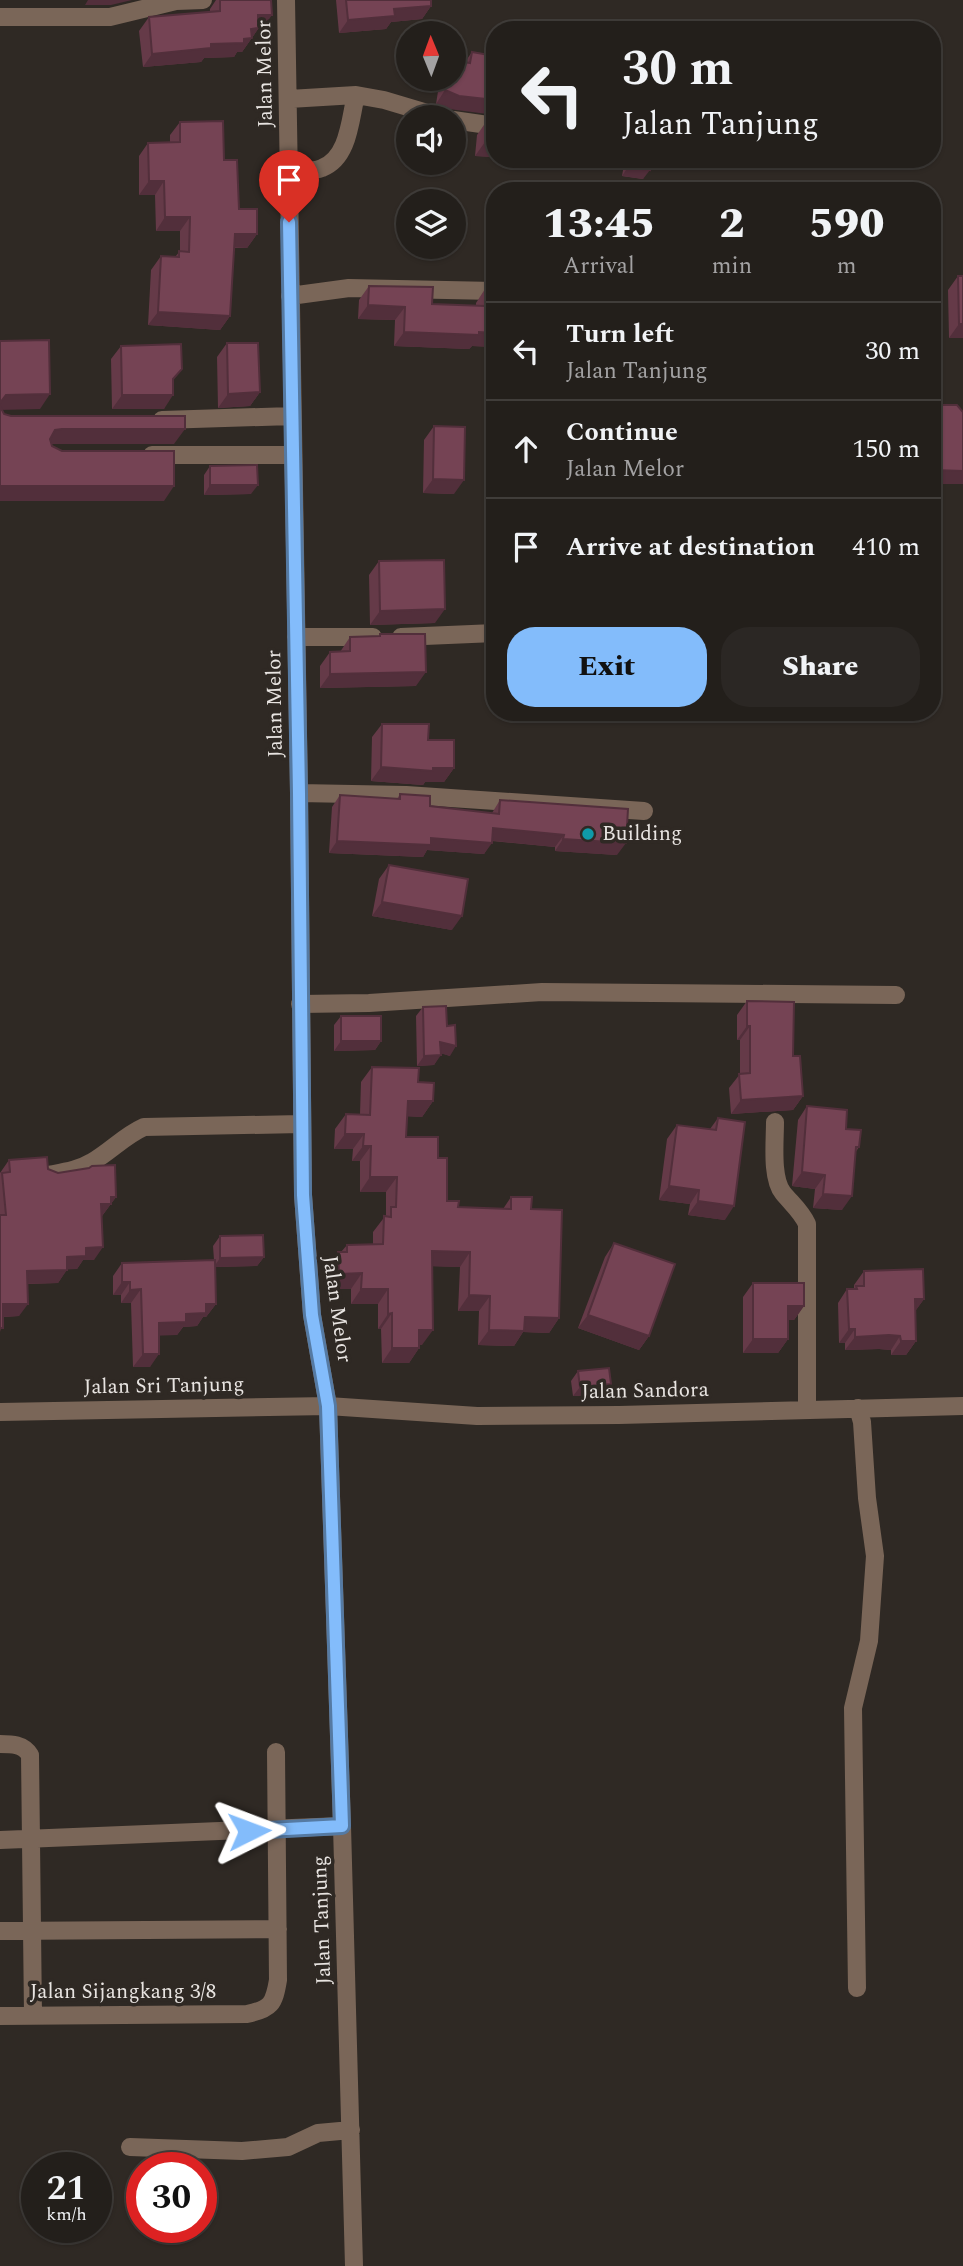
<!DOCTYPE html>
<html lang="en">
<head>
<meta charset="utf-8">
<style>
  body { margin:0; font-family:Spectral,serif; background:#2b2724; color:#f1f3f6; height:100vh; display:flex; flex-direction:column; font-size:26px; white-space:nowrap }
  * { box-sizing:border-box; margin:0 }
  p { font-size:23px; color:#a3a2a3 }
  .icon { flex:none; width:38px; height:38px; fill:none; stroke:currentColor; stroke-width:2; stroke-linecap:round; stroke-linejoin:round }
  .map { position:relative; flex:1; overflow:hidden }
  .sheet { position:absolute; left:486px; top:182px; width:455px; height:539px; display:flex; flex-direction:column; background:#231f1b; border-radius:28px; box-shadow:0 2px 5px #0004,0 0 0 2px #403d3a }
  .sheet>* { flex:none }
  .top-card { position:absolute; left:486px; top:21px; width:455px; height:147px; border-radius:28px; box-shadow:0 2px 5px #0004,0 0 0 2px #403d3a; background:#231f1b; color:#f1f3f6; overflow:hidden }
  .needle { width:46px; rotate:359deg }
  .buttons { position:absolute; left:396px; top:21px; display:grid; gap:14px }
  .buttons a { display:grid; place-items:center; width:70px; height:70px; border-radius:50%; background:#231f1b; box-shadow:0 2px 5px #0004,0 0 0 2px #403d3a; font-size:35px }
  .speed { position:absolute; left:21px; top:2152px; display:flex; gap:14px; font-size:35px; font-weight:700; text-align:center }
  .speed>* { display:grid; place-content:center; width:91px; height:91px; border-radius:50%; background:#231f1b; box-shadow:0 2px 5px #0004,0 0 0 2px #403d3a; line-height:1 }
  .speed small { font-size:18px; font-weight:400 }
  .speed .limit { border:10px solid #d22; background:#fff; color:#111 }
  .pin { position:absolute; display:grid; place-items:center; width:60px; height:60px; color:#fff; margin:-72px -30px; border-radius:50% 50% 50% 0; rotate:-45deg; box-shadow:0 0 7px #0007 }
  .pin .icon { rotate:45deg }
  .me { position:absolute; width:77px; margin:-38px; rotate:87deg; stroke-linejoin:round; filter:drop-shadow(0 0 5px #0008) }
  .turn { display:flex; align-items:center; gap:24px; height:147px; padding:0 21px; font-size:32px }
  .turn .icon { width:91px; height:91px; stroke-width:2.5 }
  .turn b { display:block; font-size:49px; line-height:60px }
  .eta { display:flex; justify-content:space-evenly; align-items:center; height:119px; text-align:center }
  .eta b { font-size:42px; font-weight:800; line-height:49px }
  .cta { display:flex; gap:14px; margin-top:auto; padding:14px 21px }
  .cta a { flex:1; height:80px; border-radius:28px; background:#83bcfb; color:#111; font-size:28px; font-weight:800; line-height:80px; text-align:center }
  .cta a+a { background:#2b2724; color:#f1f3f6 }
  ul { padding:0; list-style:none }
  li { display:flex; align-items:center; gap:21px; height:98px; padding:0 21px; border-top:2px solid #403d3a }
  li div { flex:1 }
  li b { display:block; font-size:26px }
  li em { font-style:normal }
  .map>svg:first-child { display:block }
</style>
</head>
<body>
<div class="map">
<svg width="963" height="2266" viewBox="0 0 963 2266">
  <rect width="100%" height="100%" fill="#2f2924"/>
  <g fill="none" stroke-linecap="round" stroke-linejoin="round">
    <path stroke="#7a6658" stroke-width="18" d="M286 0 299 793 303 1195 312 1315 328 1406 342 1826 354 2266
      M0 17H110L176 1 203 0
      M289 99 356 95 384 100 441 117
      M453 120 495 126
      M289 173C300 171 312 172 322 168 349 158 350 119 356 95
      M290 296 349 288 495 291
      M162 420 292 416
      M152 455H292
      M296 637H373
      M401 637 495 633
      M299 793 406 795 644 811
      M300 1004 369 1003 542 992 896 995
      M775 1122C775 1142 771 1178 783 1193 792 1204 801 1211 807 1224V1410
      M48 1175C64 1172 79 1170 92 1162 111 1151 124 1136 144 1127L301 1124
      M0 1412 328 1406 477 1416 619 1415 963 1406
      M0 1744C12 1744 23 1744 30 1755L33 2015
      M0 1840 342 1826
      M0 1931 278 1929
      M857 1988 853 1708 869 1641 875 1556 867 1498 862 1422 858 1408
      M0 2016 247 2014C271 2009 274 2004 278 1980L276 1752
      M130 2147 242 2151 288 2147 318 2133 351 2130"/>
  </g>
  <path fill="#653a48" d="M216 0H271L262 29H258L242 52H237L234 57 204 58 201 62 143 67 139 31 149 17 210 12V9Z
    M336 0H431V6L422 19 391 22 386 29 339 33Z
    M472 52 495 56 449 109 436 104 440 79H453Z
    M180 122 224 160 239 209 257 234 247 248H234L230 316 220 330 148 325 151 270 161 256 175 257 180 251V231H156L155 195H139V156L148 143H170V135Z
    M486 122 495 157 475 156 477 135Z
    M625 159H651L643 179 622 176Z
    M958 276 963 338H949L948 290Z
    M369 286 432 304 476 306V303L485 289H495V347L472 346 469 349 394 346 395 320 358 319 359 300Z
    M227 343 260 392 250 406 218 408 217 357Z
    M121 346 173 381 164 409H112L111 359Z
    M434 426 454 494 423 493 424 440Z
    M210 466 251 494 204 495V475Z
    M379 561 435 623 370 625 369 575Z
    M380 634 416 686 320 688V666L330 652H340L350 637 379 636Z
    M382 724 428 740 454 768 444 782H425L423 785 371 781 372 737Z
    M400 794 430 806 492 813 500 800 617 855 555 851V847L492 841 484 854 427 850 423 857 329 853 332 807 340 795 397 799Z
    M389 865 452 930 372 916 379 879Z
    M747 1001 793 1056 803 1096 793 1110 731 1114 729 1088 740 1074V1040H737V1015Z
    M423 1007 447 1026 450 1056 441 1053 434 1065 417 1066 416 1016Z
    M341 1016 381 1041 375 1050 334 1051V1025Z
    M372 1067 418 1082 433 1101 422 1117 407 1116 406 1137 438 1158 447 1201 458 1207 503 1209 511 1197 531 1209 559 1318 549 1333 523 1332 514 1346 478 1345 479 1311H458L460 1267 432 1266 422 1345H419V1348L409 1363H382L381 1329H378V1304H351V1289H328L327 1268 338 1252H341L347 1245H373V1232L386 1215V1192H360V1161H352L353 1149H334L335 1129 346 1114H360L361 1082Z
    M807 1106 859 1147 855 1153 842 1210 813 1208 815 1189 792 1186 798 1120Z
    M718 1118 725 1220 688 1215 690 1204 659 1200 667 1139 677 1125 710 1129Z
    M9 1160 48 1169 116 1197 102 1216 94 1260H83L77 1269H67L58 1283 27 1284 19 1316 3 1317 0 1332V1173Z
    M220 1236 264 1257 257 1266 215 1267 216 1304 206 1317H203L197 1326 183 1327 177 1335H159L150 1367H133L131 1303H121V1295H113V1276L122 1263 214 1260 213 1246Z
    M614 1243 649 1336 639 1350 578 1328 605 1257Z
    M864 1271 924 1299 915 1311 916 1341 906 1355H891V1350L879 1349 845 1350V1343H839L838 1303 847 1289H854V1285Z
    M753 1283 804 1306 794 1320H788V1339L778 1353H743V1297Z
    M578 1371 611 1384 605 1394 573 1396 571 1381Z"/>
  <path fill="#522f3b" d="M88 0H132L111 5H85Z
    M431 6 422 19 391 22 386 29 339 33 348 20 394 9Z
    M258 15H272L262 29H258L242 52H237L234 57 204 58 201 62 143 67 152 54Z
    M445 90 495 100V115L449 109 436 104Z
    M485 142 495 143V157L475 156Z
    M628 167 650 170 643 179 622 176Z
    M149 181H164L155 195H139Z
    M165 217H190L180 231H156Z
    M235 234H257L247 248 225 247Z
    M368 305 405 307 395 320 358 319Z
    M158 312 230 316 220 330 148 325Z
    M959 324H963V338H949Z
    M404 332 495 333V347L472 346 469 349 394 346Z
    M260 392 250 406 218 408 228 394Z
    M50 394 40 409 0 410V403L6 395Z
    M122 395H173L164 409H112Z
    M62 429H185L174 444H51L45 446 55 430Z
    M933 470 963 471V484H933Z
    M433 479 464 480 454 494 423 493Z
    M210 485H258L251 494 204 495Z
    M0 486H174L164 501H0Z
    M445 609 435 623 370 625 380 611Z
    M426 672 416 686 320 688 330 674Z
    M381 767 433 768H454L444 782H425L423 785 371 781Z
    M493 828 564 835 555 847 485 840Z
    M431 838 492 843 484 854 427 850 423 857 329 853 337 841Z
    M563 839 626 843 617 855 555 851Z
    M382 902 462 916 452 930 372 916Z
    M747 1026H750L740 1040H737Z
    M341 1041H381L375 1050 334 1051Z
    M440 1042 456 1046 450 1056 433 1051Z
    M441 1055 434 1065 417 1066 424 1056Z
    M803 1096 793 1110 731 1114 741 1100Z
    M408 1101H433L422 1117 397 1116Z
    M345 1134H364L353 1149H334Z
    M363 1146H371L360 1161H352Z
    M802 1172 825 1175 815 1189 792 1186Z
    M370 1177H397L386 1192H360Z
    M669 1186 699 1190 690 1204 659 1200Z
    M823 1194 852 1196 842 1210 813 1208Z
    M111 1197H116L102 1216 101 1204Z
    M698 1201 734 1206 725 1220 688 1215Z
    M103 1247 94 1260H83L77 1269 58 1270 67 1257 86 1248Z
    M432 1251 470 1252 460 1267 421 1266Z
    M264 1257 257 1266 214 1267 220 1258Z
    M67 1270 58 1283 18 1284 27 1271Z
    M362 1273 351 1289H328L339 1274Z
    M122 1282H130L121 1295H113Z
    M141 1289 131 1303H121L130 1290Z
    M361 1289H388L378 1304H351Z
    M469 1295 490 1296 479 1311H458Z
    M915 1299H924L914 1313Z
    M3 1304H28L19 1316 0 1317Z
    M206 1304H216L206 1317H203L197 1326 183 1327 177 1335 149 1336 159 1323 186 1314Z
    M788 1306H804L794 1320H778Z
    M392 1313 381 1329H378L388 1314Z
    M588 1315 649 1336 639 1350 578 1328Z
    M525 1317 559 1318 549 1333 523 1332 514 1346 478 1345 489 1330Z
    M849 1329H855L845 1343H839Z
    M419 1330H433L422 1345H408Z
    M889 1335 900 1336 891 1350 879 1349 845 1350 855 1337Z
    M753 1339H788L778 1353H743Z
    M901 1341H916L906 1355H891Z
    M392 1348H419L409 1363H382Z
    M143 1354H159L150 1367H133Z
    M611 1384 605 1394 573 1396 580 1387Z"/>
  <path fill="#754354" stroke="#522f3b" stroke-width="2" d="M220 0H271L272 15H258V28L251 29 252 38 244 39V43L211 44V48L152 54 149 17 220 11Z
    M346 0H431V6L394 9 395 16 348 20Z
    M472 52 495 56V100L459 96 445 90 447 79H453V60L470 63Z
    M223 121 224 160H237L239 209H257V234H235L230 316 158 312 161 256 179 257V251L189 252 190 217H165L164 181H149L148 143 180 142V122Z
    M486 122H495V143L485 142Z
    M630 159H651L650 170 628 167Z
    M958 276H963V324H959Z
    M369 286 433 287 432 304 485 306V289H495V333L479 332V335L404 332 405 307 368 305Z
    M49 340 50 394 6 395 0 403V341Z
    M227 343H258L260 392 228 394Z
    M181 344 182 369 173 379V395H122L121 346Z
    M933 405H957L963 412V471L933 470Z
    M0 406 4 414 11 416H185V429H62L55 430 50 439 52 446 62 451H174V486H0Z
    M434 426 465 427 464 480 433 479Z
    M257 465 258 485H210V466Z
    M444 560 445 609 380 611 379 561Z
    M380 634H425L426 672 330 674V652L350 651V637L380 636Z
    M382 724H429L428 740H454V768H433V771L381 767Z
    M400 794 430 796V806L499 814 500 800 628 809 626 843 563 839 564 835 493 828 492 843 431 838V845L337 841 340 795 400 799Z
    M389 865 468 879 462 916 382 902Z
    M747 1001 794 1002 793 1056H800L803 1096 741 1100 739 1074 750 1073V1026H747Z
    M446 1006 447 1026 455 1025 456 1046 440 1042 441 1055 424 1056 423 1007Z
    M341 1016H381V1041H341Z
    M372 1067 419 1068 418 1082 434 1083 433 1101H408L406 1137H438V1158H447V1201H459L458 1207 511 1209V1197H532L531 1209 562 1210 559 1318 525 1317 524 1331 489 1330 490 1296 469 1295 470 1252 432 1251 433 1330H419V1348H392V1313L388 1314V1289H361L362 1273 339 1274 338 1252H347V1245L383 1244 384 1216 391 1217V1207H396L397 1177H370L371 1146H363L364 1134H345L346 1114 370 1115Z
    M807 1106 847 1110 846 1129 861 1130 859 1147H856L852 1196 823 1194 825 1175 802 1172Z
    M718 1118 745 1122 734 1206 698 1201 699 1190 669 1186 677 1125 716 1130Z
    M47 1157 48 1169 58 1173 89 1168 92 1166 115 1165 116 1197H111V1204H101L103 1247 86 1248V1256L67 1257V1270L27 1271 28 1304H3V1328H0V1215H6L2 1173 10 1172 9 1160Z
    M263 1235 264 1257 220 1258V1236Z
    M614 1243 675 1264 649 1336 588 1315Z
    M215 1260 216 1304H206V1313L186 1314V1322L159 1323V1354H143L141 1289 130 1290V1282H122V1263Z
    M923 1269 924 1299H915L916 1341H901L900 1336 889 1335 855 1337V1329H849L847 1289H857L856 1286H864V1271Z
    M753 1283H804V1306H788V1339H753Z
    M609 1368 611 1384 580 1387 578 1371Z"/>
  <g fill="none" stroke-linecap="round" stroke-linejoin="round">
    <g stroke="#557aa3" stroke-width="18">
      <path id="route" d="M249 1831 342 1826 328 1406 312 1315 303 1195 299 793 289 222"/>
    </g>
    <use href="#route" stroke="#83bcfb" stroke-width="12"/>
  </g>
  <circle fill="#0f9aa8" stroke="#2f2924" stroke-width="2.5" cx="588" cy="834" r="7"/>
  <g text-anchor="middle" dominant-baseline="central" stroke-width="7" stroke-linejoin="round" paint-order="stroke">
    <g font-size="21" fill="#e8e4e1" stroke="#2f2924">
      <text transform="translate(265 74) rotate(-91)">Jalan Melor</text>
      <text transform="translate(275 704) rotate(-91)">Jalan Melor</text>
      <text transform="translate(337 1309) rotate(82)">Jalan Melor</text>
      <text transform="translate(164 1386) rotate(-1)">Jalan Sri Tanjung</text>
      <text transform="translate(645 1391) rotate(-1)">Jalan Sandora</text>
      <text transform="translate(322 1920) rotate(-92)">Jalan Tanjung</text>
      <text x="123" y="1992">Jalan Sijangkang 3/8</text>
    </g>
    <g font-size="21" fill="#e8e4e1" stroke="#2f2924" text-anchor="start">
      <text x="602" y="834">Building</text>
    </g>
  </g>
</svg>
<div class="buttons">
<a><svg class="needle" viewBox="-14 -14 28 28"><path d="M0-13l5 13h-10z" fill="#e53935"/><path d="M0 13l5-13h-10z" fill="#a3a2a3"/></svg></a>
<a><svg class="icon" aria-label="sound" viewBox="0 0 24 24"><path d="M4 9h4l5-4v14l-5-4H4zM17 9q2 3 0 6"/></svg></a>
<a><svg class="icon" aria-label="layers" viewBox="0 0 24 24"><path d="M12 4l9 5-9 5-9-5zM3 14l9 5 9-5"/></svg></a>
</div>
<div class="speed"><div>21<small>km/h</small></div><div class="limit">30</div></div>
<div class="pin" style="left:289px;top:222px;background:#d93025"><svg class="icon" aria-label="arrive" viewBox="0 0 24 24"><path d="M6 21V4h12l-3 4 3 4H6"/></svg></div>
<svg class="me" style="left:249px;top:1831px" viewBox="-20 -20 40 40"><path d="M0-17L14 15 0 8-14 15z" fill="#83bcfb" stroke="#fff" stroke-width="4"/></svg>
<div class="top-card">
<div class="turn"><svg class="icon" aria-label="left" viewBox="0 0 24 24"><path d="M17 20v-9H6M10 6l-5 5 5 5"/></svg><div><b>30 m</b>Jalan Tanjung</div></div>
</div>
<section class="sheet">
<div class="eta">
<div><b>13:45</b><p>Arrival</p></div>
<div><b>2</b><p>min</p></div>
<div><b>590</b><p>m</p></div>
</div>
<ul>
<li><svg class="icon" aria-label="left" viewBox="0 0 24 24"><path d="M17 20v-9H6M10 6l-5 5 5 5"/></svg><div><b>Turn left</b><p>Jalan Tanjung</p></div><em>30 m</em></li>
<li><svg class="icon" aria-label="ahead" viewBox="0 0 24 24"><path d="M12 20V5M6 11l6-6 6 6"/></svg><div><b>Continue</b><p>Jalan Melor</p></div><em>150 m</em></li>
<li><svg class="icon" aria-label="arrive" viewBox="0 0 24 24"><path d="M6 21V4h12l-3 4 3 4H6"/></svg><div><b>Arrive at destination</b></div><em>410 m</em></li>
</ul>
<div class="cta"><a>Exit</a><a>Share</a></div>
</section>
</div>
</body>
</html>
